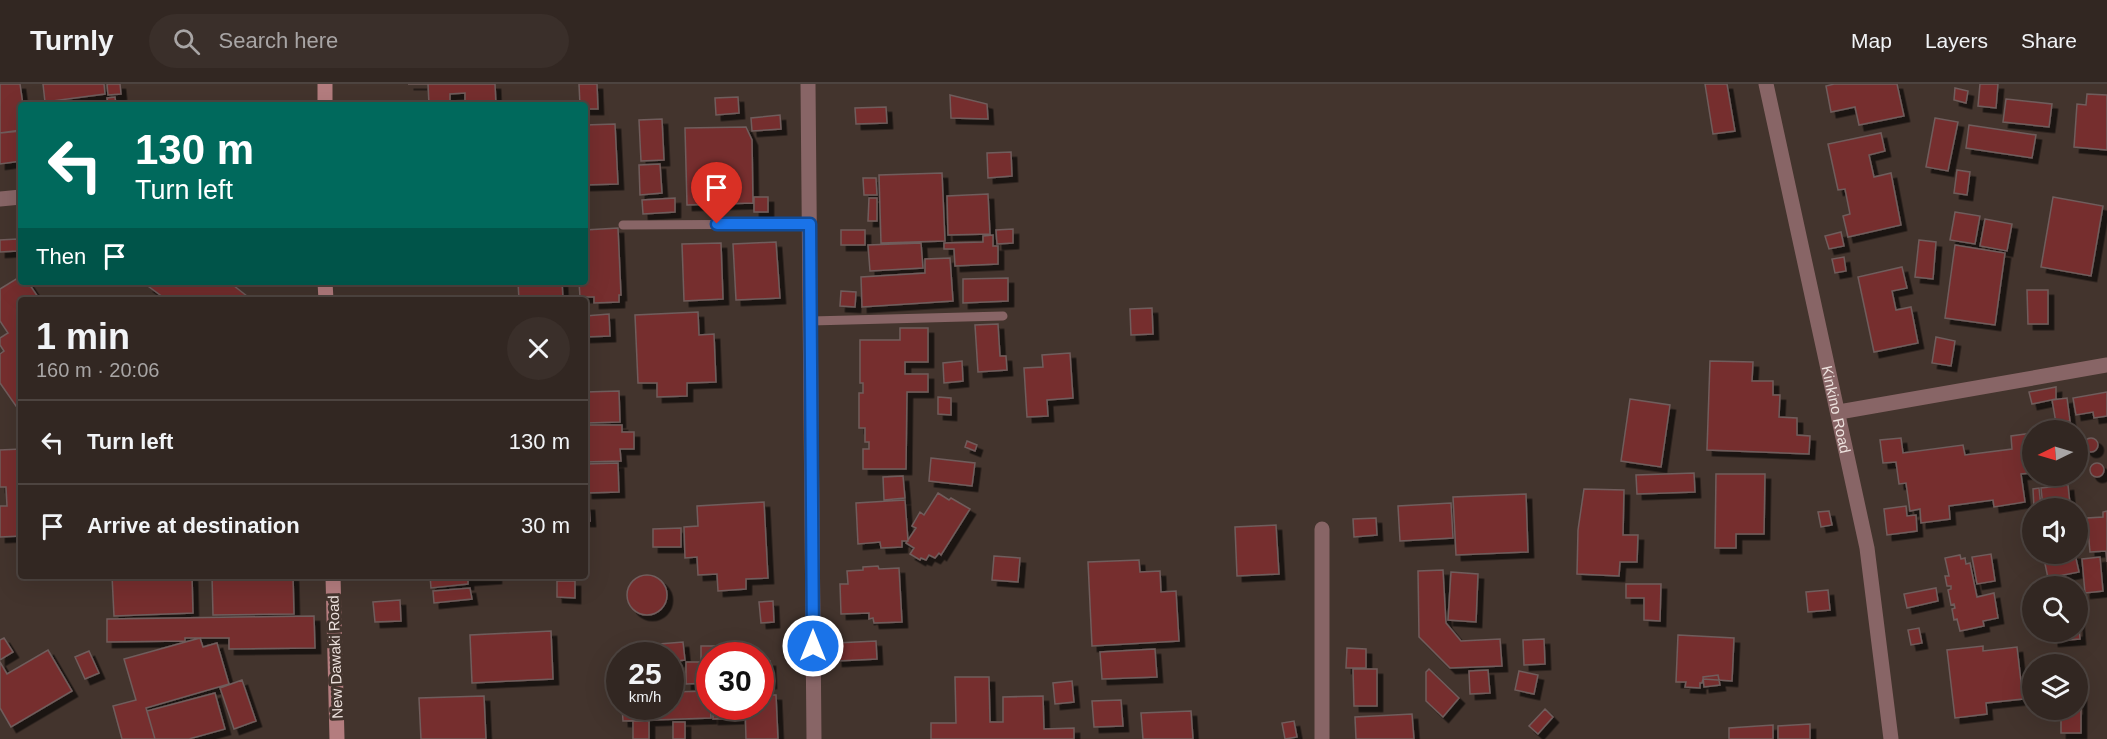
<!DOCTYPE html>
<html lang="en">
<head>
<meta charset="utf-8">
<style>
  body { margin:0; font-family:Arial,sans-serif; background:#3a2f2a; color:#f1f3f6; height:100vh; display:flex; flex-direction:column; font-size:22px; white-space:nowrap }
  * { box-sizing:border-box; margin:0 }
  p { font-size:20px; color:#a8a5a5 }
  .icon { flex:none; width:33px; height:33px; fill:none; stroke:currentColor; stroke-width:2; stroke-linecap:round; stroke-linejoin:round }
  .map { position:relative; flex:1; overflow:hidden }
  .side { position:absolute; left:18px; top:213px; width:570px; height:282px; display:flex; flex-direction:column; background:#322722; border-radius:6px; box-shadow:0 6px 24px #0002,0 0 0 2px #4d4440 }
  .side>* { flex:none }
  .banner { position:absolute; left:18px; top:18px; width:570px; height:183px; border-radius:6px; box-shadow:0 6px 24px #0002,0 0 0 2px #4d4440; background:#00695c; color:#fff; overflow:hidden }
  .needle { width:39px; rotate:265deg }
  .tools { position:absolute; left:2022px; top:336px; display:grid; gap:12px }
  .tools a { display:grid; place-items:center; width:66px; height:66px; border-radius:50%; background:#322722; box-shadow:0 6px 24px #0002,0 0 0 2px #4d4440; font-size:30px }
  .speed { position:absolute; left:606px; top:558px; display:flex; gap:12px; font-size:30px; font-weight:700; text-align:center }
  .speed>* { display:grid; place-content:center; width:78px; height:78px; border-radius:50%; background:#322722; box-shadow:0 6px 24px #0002,0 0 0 2px #4d4440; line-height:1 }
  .speed small { font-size:15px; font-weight:400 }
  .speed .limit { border:9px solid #d22; background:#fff; color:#111 }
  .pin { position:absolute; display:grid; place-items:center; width:51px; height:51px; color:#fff; margin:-62px -26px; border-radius:50% 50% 50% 0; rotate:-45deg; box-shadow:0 0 6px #0007 }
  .pin .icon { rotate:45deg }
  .me { position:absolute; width:66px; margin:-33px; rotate:0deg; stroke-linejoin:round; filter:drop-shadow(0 0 4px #0008) }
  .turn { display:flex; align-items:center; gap:21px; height:126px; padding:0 18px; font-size:27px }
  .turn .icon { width:78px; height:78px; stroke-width:2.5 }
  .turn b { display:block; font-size:42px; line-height:51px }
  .then { display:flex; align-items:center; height:57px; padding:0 18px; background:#0003; gap:12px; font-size:22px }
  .round { display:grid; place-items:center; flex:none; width:63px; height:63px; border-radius:32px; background:#3a2f2a }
  .headline { display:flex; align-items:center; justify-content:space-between; height:102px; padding:0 18px }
  h1 { font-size:36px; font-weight:800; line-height:45px }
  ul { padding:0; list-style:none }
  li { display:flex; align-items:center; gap:18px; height:84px; padding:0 18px; border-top:2px solid #4d4440 }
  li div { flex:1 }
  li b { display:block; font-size:22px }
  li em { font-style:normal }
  header { display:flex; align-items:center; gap:36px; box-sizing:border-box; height:84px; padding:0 30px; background:#322722; border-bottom:2px solid #4d4440 }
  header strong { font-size:28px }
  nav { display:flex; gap:33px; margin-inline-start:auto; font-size:21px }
  .search { width:420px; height:54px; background:#3a2f2a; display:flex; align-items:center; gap:15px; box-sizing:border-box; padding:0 21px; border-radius:33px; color:#a8a5a5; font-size:22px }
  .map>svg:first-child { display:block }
</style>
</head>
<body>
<header>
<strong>Turnly</strong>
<div class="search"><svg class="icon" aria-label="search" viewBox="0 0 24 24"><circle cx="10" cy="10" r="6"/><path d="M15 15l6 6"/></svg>Search here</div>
<nav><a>Map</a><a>Layers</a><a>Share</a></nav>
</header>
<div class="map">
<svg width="2107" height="655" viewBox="0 0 2107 655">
  <defs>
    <filter id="shadow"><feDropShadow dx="5.5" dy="5.5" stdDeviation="0" flood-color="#0009"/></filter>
  </defs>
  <rect width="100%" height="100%" fill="#43342d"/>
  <path fill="#762e2f" stroke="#705d5c" stroke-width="1.5" filter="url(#shadow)" d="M0 0H20L23 21H21V46L0 49Z
    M43 0H104L105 10 45 18Z
    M107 0H120L121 10 108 11Z
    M408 0H495L496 21H465V9L450 10V21H429L428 0Z
    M579 0H597L598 25H585V21H580Z
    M1705 0H1727L1735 47 1713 50Z
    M1834 0H1897L1904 32 1859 41 1855 23 1831 28 1826 2Z
    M1980 0H1998L1996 24 1978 22Z
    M1955 4 1968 7 1966 19 1954 16Z
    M2087 10 2107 11V66L2074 63 2077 20 2086 21Z
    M950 11 987 20 988 35 951 34Z
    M115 13 116 21H108L107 14Z
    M738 13 739 29 716 31 715 14Z
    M2006 15 2052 20 2049 43 2003 38Z
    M886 23 887 39 856 40 855 24Z
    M780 31 781 45 752 47 751 34Z
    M1935 34 1958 38 1948 87 1926 83Z
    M662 35 664 76 641 77 639 36Z
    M615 40 618 100 585 101V41Z
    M1969 41 2036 51 2032 74 1966 64Z
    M746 43 752 56 753 119 687 121 685 44Z
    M21 47V77L0 80V49Z
    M1881 49 1885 67 1869 71 1874 93 1891 89 1901 141 1848 153 1843 132 1850 130 1845 105 1838 106 1828 60Z
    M1011 68 1012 92 988 94 987 69Z
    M660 80 662 109 640 111 639 81Z
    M1957 86 1970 88 1967 111 1954 109Z
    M942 89 945 157 881 159 879 91Z
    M863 94H876L877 111H864Z
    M988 110 990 150 948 151 947 112Z
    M754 113H768V128H754Z
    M2053 113 2103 122 2091 192 2041 183Z
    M675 114V128L643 130 642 116Z
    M869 114H877V137H868Z
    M1955 128 1980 132 1975 160 1950 156Z
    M1985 135 2012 140 2007 167 1980 162Z
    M618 144 621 211H619V218L594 219V213H580L579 198H585V146Z
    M1013 145V159L997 160 996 146Z
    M841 146H865V161H841Z
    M1841 148 1844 162 1829 165 1825 152Z
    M993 151V162H998V180L955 182 954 165H944V159L983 158V152Z
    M17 155V167L0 168V156Z
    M1919 156 1936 158 1933 195 1915 193Z
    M776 158 780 214 736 216 733 160Z
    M721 159 723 215 684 217 682 160Z
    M921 159 923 184 870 187 868 161Z
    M1955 161 2005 169 1995 241 1945 234Z
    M1844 173 1846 187 1835 189 1832 175Z
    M950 174 953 217 862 223 861 193 925 189V175Z
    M1902 183 1907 204 1892 207 1896 226 1911 223 1918 259 1874 268 1858 193Z
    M21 192V198H28L40 216H21V319L16 322 0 299V270L4 267 0 261V254L8 249 0 237V205Z
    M1008 194V217L963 219V195Z
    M151 198H229L252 216H167L148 202Z
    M518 198H562L563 214 519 216Z
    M2027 206H2048V240H2028Z
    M841 207 856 208 855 223 840 222Z
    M1152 224 1153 250 1131 251 1130 225Z
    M698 228 699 251 714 250 716 298 687 299V312L657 313V299H638L635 231Z
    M609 230 610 252 585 253V232Z
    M998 240 1000 272H1006L1007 286 978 288 975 241Z
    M900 244H928V278H905V290H928V308H907L906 385H863V365H869V358H865V344H859V309H863V299H860V256H900Z
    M1936 253 1955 257 1951 282 1932 279Z
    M1070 269 1073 314 1047 316 1048 332 1027 333 1024 284 1043 283 1042 271Z
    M962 277 963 297 944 299 943 279Z
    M1710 277 1753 278 1752 297H1773V311H1780L1779 333 1797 334V351L1810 352 1809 370 1707 366Z
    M2056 303V315L2032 320 2029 308Z
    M619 307 620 338 586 339 585 308Z
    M2107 308V332L2094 334 2093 328 2076 331 2073 314Z
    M938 313 951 314V331L938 330Z
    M2067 314 2070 337 2056 339 2052 316Z
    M1630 315 1670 321 1661 383 1621 377Z
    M585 341H622V348H634V365H620L621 377 585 378Z
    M2032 349V389L2021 390 2025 418 1994 423 1993 416 1949 422 1950 435 1921 439 1920 425 1910 427 1906 399 1899 400 1896 378 1883 379 1880 356 1901 354 1903 369 1963 361 1965 371 2012 365 2011 352Z
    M2084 361a7 7 0 1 1 14 0a7 7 0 1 1-14 0Z
    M967 357 977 361 975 367 965 363Z
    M21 365V452L0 453V422H7L6 403H0V366Z
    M931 374 975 379 972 402 929 397Z
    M618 379 619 408 587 409 585 380Z
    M2090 386a7 7 0 1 1 14 0a7 7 0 1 1-14 0Z
    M1694 389 1695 408 1637 410 1636 391Z
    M1716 390H1765L1764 450H1736V464H1715Z
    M903 392 905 414 884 416 883 393Z
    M2068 401 2070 420 2043 423 2041 404Z
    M2039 404 2041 423 2034 424 2033 405Z
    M1584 405 1624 406 1623 451H1638L1637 478H1620L1619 492 1577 490 1578 446Z
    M938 409 949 416 951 414 970 425 941 471 939 469 935 474 929 471 926 476 921 474 920 476 910 470 914 464 906 459 916 444 912 442 920 428 924 431Z
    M1526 410 1528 468 1456 471 1453 413Z
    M905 416 908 457H902V463L881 464 880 458 858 460 856 419Z
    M764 418 768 494 746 495V505L718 507 717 490 698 491 697 473 685 474 684 443 698 442 697 422Z
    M1451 419 1453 454 1400 457 1398 422Z
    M585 421H589L590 437H585Z
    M1906 422 1907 432 1916 431 1917 447 1887 451 1884 425Z
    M1829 427 1832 441 1821 443 1818 428Z
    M2107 427V478L2106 467 2090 468 2087 434 2103 433V428Z
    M1376 434 1377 451 1354 453 1353 435Z
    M1276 441 1279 490 1237 492 1235 443Z
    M681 444V463H653V445Z
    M1991 470 1995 497 1977 500 1972 473Z
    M2043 470H2075L2079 488 2048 494Z
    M1960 471 1961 475 1965 474 1966 480 1970 479 1977 513 1994 509 1998 534 1983 537 1984 542 1960 547 1957 535 1954 536 1952 525 1955 524 1954 520 1951 521 1948 506 1951 505V502H1947L1945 492H1949L1945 474Z
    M994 472 1020 474 1018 498 992 496Z
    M2100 473 2103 507 2085 509 2082 475Z
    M1139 476 1140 488 1160 487 1161 508 1176 507 1179 557 1092 562 1088 478Z
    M878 482 879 485 899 484 902 538 874 539 873 534 869 535V529L841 530 840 500H848L847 487 863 486V483Z
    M1443 486 1446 539 1461 557 1500 555 1502 582 1450 584 1419 553 1418 487Z
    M1451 488 1478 490 1476 538 1448 536Z
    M627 511a20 20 0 1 1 40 0a20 20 0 1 1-40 0Z
    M112 492H192L193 529 114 532Z
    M212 492H293L294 530 213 531Z
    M430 492H496V494L468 496V500L431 504Z
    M557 497H575V514L557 513Z
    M1626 500H1661L1660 537 1644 536V514H1626Z
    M470 504 472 515 434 519 433 507Z
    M1936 504 1938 517 1907 524 1904 510Z
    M1828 506 1830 526 1808 528 1806 508Z
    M400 516 401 537 375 538 373 518Z
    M773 517 774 538 761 539 759 518Z
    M2078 530 2080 555 2053 557 2052 548H2078Z
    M314 532 315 564 229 565V554H185V557L107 558V535Z
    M1919 544 1922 559 1911 561 1908 546Z
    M551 547 553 595 472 599 470 551Z
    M1678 551 1734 554 1732 597 1703 595 1702 599H1700V604L1685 603 1686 598H1676Z
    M4 554 13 568 0 576V556Z
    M200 554 203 563 217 559 229 600 146 624 155 655H122L113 622 136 616 124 575Z
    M1544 555 1545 580 1524 581 1523 556Z
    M876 557 877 575 837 577 836 559Z
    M683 558 685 576 670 578V572H660L659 560Z
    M701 562H737V572H710V599L686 600V578H701Z
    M1983 562V567L2017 563 2023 615 1986 619 1987 630 1955 634 1947 566Z
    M1347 564 1366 565V584H1346Z
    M1155 565 1157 593 1102 595 1100 568Z
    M48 566 72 607 11 643 0 624V578L7 590Z
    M89 567 99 589 85 595 75 573Z
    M760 577H770L771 599H760Z
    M1353 585H1377V622H1354Z
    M1429 585 1459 614 1443 633 1426 617V588Z
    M1488 586 1490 609 1470 610 1469 587Z
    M1519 587 1538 591 1534 610 1515 606Z
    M1718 591 1720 601 1704 603 1703 593Z
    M955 593H989L990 638H1003V613L1043 612 1044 645 1074 644V655H931V639H956Z
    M242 596 256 637 234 645 220 604Z
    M1072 597 1074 618 1055 620 1053 599Z
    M2078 604H2081V649H2061V626H2078Z
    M710 607 711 634 623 637 622 622H670V608Z
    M215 609 225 645 189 655H155L147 627Z
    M760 611H776L778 655H746L745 622H760Z
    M484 612 486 655H421L419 614Z
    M1121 616 1123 642 1094 643 1092 617Z
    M713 622H742L743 634 713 635Z
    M1545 625 1553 633 1538 650 1529 642Z
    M1191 627 1193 655H1143L1141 629Z
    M1412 630 1414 655H1356L1355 633Z
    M633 637H649V655H633Z
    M1294 637 1297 653 1285 655 1282 639Z
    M673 638H685V655H673Z
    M1810 640V655H1778V642Z
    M1773 641V655H1729V644Z"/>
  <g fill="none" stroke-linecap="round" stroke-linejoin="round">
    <path stroke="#886566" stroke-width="9" d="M623 141 810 140
      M811 237 1003 232"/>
    <g stroke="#886566" stroke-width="15">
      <path d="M808 0 814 655"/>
      <path id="s1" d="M1766 0 1867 464 1891 655"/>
      <path d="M0 115 21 113"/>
      <path d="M1839 328 2107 281"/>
      <path d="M1322 445V655"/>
    </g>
    <path stroke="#b47d7f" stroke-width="15" d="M325 21V0
      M325 198 326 216
      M333 492 337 655"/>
  </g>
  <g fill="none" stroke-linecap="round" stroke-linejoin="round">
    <g stroke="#114b97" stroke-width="15">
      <path id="route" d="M717 140H810L813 562"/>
    </g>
    <use href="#route" stroke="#1a73e8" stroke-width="10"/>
  </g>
  <g text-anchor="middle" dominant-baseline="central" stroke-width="6" stroke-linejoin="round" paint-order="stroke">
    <g font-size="15" fill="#ede2de" stroke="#43342d">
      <text stroke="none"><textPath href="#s1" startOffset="333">Kinkino Road</textPath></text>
      <text transform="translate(335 573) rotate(-92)">New Dawaki Road</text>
    </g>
  </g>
</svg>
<div class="tools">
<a><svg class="needle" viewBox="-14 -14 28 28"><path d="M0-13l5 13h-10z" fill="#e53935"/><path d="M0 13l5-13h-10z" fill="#a8a5a5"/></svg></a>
<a><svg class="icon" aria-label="sound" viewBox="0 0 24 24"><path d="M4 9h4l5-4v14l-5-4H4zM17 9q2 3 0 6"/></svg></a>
<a><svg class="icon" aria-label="search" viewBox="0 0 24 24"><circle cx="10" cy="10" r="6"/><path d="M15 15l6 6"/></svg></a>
<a><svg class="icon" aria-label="layers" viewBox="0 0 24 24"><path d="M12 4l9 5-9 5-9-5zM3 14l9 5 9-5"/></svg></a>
</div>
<div class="speed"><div>25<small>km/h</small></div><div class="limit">30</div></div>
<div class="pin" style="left:717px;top:140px;background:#d93025"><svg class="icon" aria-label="arrive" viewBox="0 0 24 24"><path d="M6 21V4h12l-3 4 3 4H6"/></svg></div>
<svg class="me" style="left:813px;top:562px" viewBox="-20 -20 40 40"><circle r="17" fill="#1a73e8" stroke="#fff" stroke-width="3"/><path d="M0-11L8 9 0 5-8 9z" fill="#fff"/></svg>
<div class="banner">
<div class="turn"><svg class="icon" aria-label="left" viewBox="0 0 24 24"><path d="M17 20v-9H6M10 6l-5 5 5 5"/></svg><div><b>130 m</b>Turn left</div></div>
<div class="then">Then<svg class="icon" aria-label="arrive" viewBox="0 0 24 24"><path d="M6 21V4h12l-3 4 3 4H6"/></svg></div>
</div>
<section class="side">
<div class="headline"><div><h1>1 min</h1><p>160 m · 20:06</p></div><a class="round"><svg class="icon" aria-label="close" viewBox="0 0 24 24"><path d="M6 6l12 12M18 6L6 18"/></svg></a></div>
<ul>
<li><svg class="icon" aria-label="left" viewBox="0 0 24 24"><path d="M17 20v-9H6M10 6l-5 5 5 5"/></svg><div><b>Turn left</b></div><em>130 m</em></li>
<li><svg class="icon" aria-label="arrive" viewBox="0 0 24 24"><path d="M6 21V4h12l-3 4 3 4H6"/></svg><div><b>Arrive at destination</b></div><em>30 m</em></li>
</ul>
</section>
</div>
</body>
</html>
